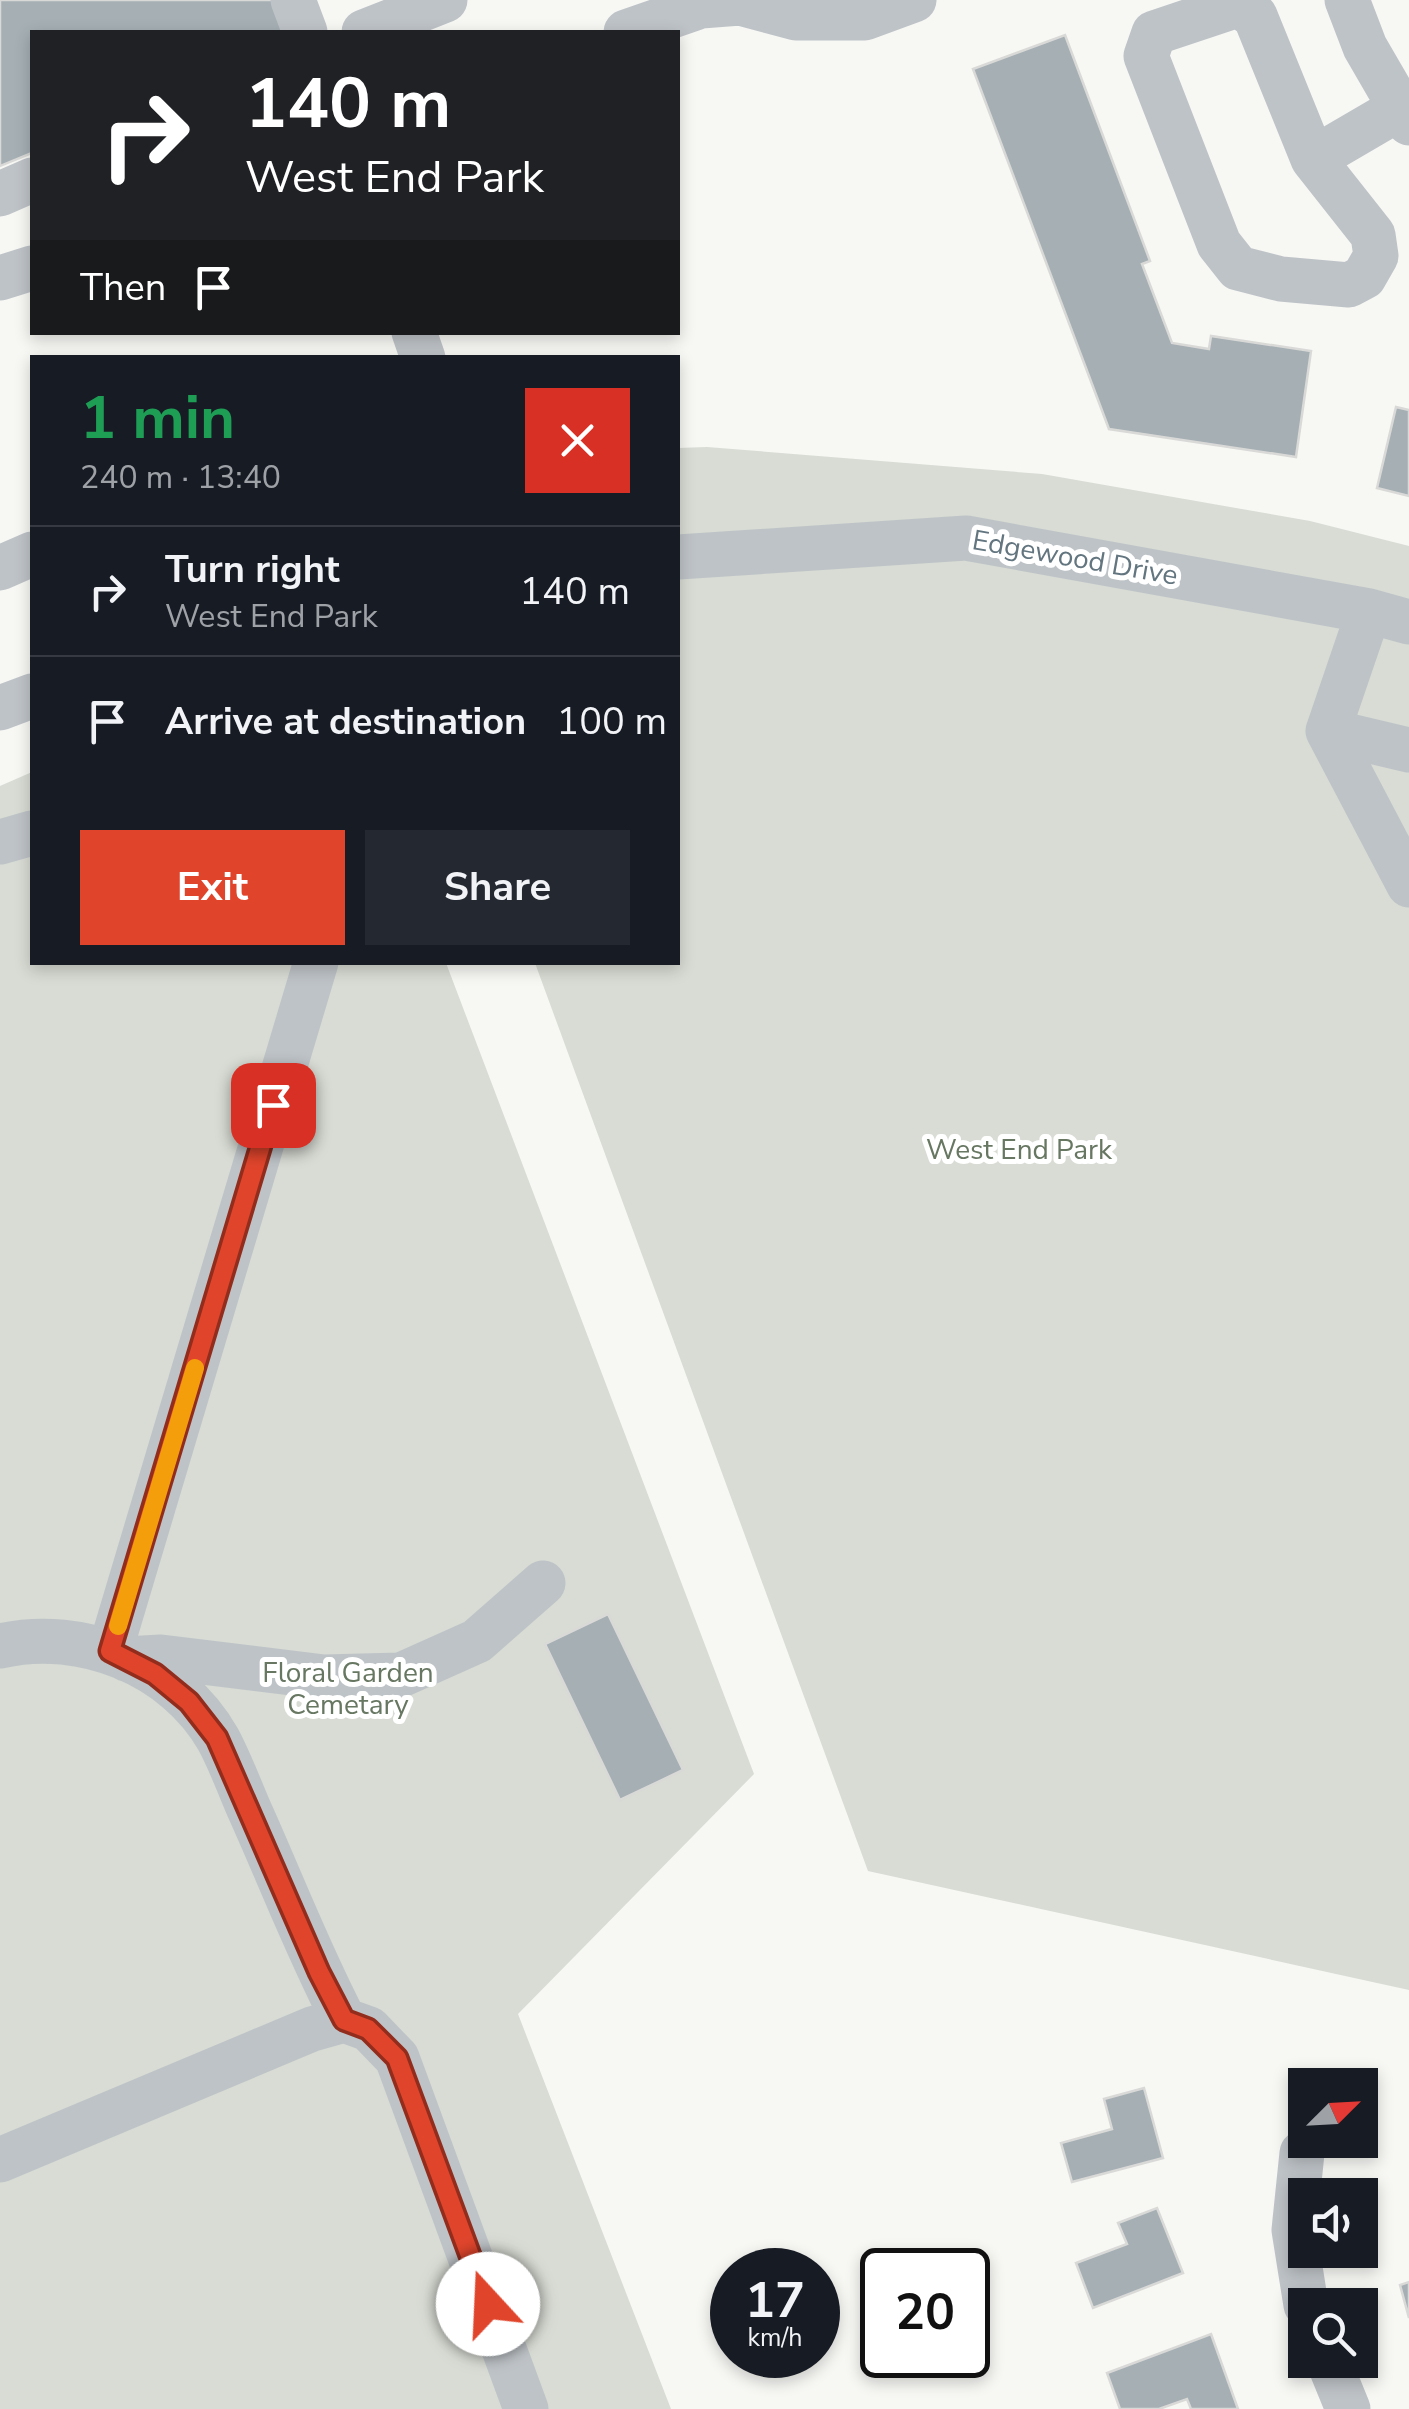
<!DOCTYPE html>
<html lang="en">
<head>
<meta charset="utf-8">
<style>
  body { margin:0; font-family:"Nunito Sans",sans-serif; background:#242831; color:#f1f3f6; height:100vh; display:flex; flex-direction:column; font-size:38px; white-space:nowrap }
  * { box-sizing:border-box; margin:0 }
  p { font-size:32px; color:#9ea1a6 }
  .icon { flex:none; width:55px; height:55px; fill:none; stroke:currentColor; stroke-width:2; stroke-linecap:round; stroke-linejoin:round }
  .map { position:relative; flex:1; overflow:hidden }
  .drawer { position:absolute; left:30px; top:355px; width:650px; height:610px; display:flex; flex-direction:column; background:#171b24; border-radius:0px; box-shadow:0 5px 15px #0003 }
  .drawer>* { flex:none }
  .hud { position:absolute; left:30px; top:30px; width:650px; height:305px; border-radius:0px; box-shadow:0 5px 15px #0003; background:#202124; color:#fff; overflow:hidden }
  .needle { width:65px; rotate:66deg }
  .buttons { position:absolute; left:1288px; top:2068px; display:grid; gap:20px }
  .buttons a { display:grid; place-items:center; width:90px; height:90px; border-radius:0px; background:#171b24; box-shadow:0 5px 15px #0003; font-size:50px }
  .speed { position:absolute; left:710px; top:2248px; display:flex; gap:20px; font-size:50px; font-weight:700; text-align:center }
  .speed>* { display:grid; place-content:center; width:130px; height:130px; border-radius:50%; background:#171b24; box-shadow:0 5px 15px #0003; line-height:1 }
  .speed small { font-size:25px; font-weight:400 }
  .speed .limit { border:5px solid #111; border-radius:15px; background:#fff; color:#111 }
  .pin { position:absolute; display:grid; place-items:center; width:85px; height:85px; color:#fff; margin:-42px; border-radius:20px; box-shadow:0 5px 15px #0006 }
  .me { position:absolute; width:110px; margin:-55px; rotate:340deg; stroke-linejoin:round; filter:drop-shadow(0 0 8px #0008) }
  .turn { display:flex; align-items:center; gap:35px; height:210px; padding:0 50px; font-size:45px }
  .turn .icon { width:130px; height:130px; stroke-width:2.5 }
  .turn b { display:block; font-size:70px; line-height:85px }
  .then { display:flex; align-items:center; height:95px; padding:0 50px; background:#0003; gap:20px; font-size:38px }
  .round { display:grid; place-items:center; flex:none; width:105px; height:105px; border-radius:0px; background:#242831 }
  .overview { display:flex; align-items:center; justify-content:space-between; height:170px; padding:0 50px }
  h1 { font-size:60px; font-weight:700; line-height:75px; color:#1e9e55 }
  .primary-button { display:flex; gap:20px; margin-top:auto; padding:20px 50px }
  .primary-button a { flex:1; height:115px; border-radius:0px; background:#e0452c; color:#fff; font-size:40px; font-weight:700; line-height:115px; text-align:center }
  .primary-button a+a { background:#242831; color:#f1f3f6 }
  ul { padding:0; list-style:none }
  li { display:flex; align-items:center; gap:30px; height:130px; padding:0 50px; border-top:2px solid #363941 }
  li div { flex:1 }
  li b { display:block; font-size:38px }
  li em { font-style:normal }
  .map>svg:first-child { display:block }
</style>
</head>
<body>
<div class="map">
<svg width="1409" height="2409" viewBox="0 0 1409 2409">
  <rect width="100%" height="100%" fill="#f7f7f4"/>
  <path fill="#d8dcd4" d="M707 447 1042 474 1310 521 1409 546V1990L868 1871 535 963 678 962V448Z
    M32 772V962L446 963 754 1774 518 2014 671 2409H0V786Z"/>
  <path fill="#a5afb4" stroke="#d9d9d7" stroke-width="2.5" d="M0 0H282L295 32H32V153L0 166Z
    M1065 35 1150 261 1142 264 1172 343 1209 349 1211 336 1311 351 1296 457 1109 429 973 69Z
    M1396 407 1409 410V496L1377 488Z
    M608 1614 683 1770 620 1800 545 1644Z
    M1144 2088 1163 2158 1072 2182 1061 2143 1112 2129 1104 2099Z
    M1157 2208 1183 2273 1093 2308 1076 2263 1127 2244 1118 2223Z
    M1409 2282V2318L1400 2285Z
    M1211 2334 1238 2409H1191L1187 2399 1159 2409H1120L1107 2373Z"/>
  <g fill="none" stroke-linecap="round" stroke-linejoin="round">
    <path stroke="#bec3c7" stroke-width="45" d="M293 0 305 32
      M1347 0 1365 47 1409 123
      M364 32 445 0
      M626 32 701 6 740 3 796 18H865L914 0
      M1313 159 1373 235 1376 256 1364 277 1349 285 1281 279 1238 268 1219 244 1146 56 1154 33 1238 5 1255 16 1313 159 1409 103
      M0 194 32 180
      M0 278 32 268
      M414 332 423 358
      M678 557 966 538 1369 611 1409 622
      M0 568 32 554
      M1369 611 1328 731 1409 885
      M0 708 32 696
      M1328 731 1409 750
      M0 842 32 833
      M0 1646C82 1627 176 1665 218 1739 230 1761 239 1786 249 1809 281 1880 308 1951 344 2020
      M110 1651 316 962
      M126 1659 161 1657 324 1677 401 1675 477 1641 543 1583
      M1302 2153 1294 2230 1306 2305
      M0 2160 312 2029 344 2020 369 2029 397 2058 526 2409
      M1328 2360 1348 2409"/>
  </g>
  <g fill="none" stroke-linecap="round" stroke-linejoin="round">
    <g stroke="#922d1d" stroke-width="25">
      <path id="route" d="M273 1105 110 1651 155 1674 189 1702 217 1738 319 1972 344 2020 368 2029 397 2058 488 2304"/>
    </g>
    <use href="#route" stroke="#e0452c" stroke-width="18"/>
    <path stroke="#f59e0b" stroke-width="18" d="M118 1626 195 1368"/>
  </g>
  <g text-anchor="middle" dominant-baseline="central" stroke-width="10" stroke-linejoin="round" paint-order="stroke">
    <g font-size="28" fill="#63757f" stroke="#fff">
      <text transform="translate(1075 558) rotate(10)">Edgewood Drive</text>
    </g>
    <g font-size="28" fill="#677762" stroke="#fff">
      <text x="1019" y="1150">West End Park</text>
      <text x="348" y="1673">Floral Garden<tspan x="348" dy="32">Cemetary</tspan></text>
    </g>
  </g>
</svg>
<div class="buttons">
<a><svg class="needle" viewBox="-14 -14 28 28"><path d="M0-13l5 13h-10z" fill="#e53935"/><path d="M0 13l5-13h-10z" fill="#9ea1a6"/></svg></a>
<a><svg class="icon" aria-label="sound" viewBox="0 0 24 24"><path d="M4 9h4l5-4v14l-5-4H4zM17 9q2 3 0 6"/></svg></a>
<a><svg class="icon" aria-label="search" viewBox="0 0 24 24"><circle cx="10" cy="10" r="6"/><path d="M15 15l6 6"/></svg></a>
</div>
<div class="speed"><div>17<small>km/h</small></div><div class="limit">20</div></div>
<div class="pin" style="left:273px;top:1105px;background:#d93025"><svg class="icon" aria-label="arrive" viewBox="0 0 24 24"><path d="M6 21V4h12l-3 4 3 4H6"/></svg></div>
<svg class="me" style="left:488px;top:2304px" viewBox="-20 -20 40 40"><circle r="19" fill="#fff"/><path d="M0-13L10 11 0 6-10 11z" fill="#e0452c"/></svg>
<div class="hud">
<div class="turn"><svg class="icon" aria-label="right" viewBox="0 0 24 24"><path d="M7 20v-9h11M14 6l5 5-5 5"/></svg><div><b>140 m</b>West End Park</div></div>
<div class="then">Then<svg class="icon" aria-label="arrive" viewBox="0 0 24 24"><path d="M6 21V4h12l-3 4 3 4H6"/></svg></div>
</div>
<section class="drawer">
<div class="overview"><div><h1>1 min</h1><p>240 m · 13:40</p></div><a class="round" style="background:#d93025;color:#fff"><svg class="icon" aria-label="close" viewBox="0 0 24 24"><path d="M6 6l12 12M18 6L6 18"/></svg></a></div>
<ul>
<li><svg class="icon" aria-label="right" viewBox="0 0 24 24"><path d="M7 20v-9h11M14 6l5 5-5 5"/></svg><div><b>Turn right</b><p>West End Park</p></div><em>140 m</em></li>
<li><svg class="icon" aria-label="arrive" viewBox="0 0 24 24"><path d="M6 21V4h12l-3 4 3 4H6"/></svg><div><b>Arrive at destination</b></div><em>100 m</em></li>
</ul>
<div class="primary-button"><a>Exit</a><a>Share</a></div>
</section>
</div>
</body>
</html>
